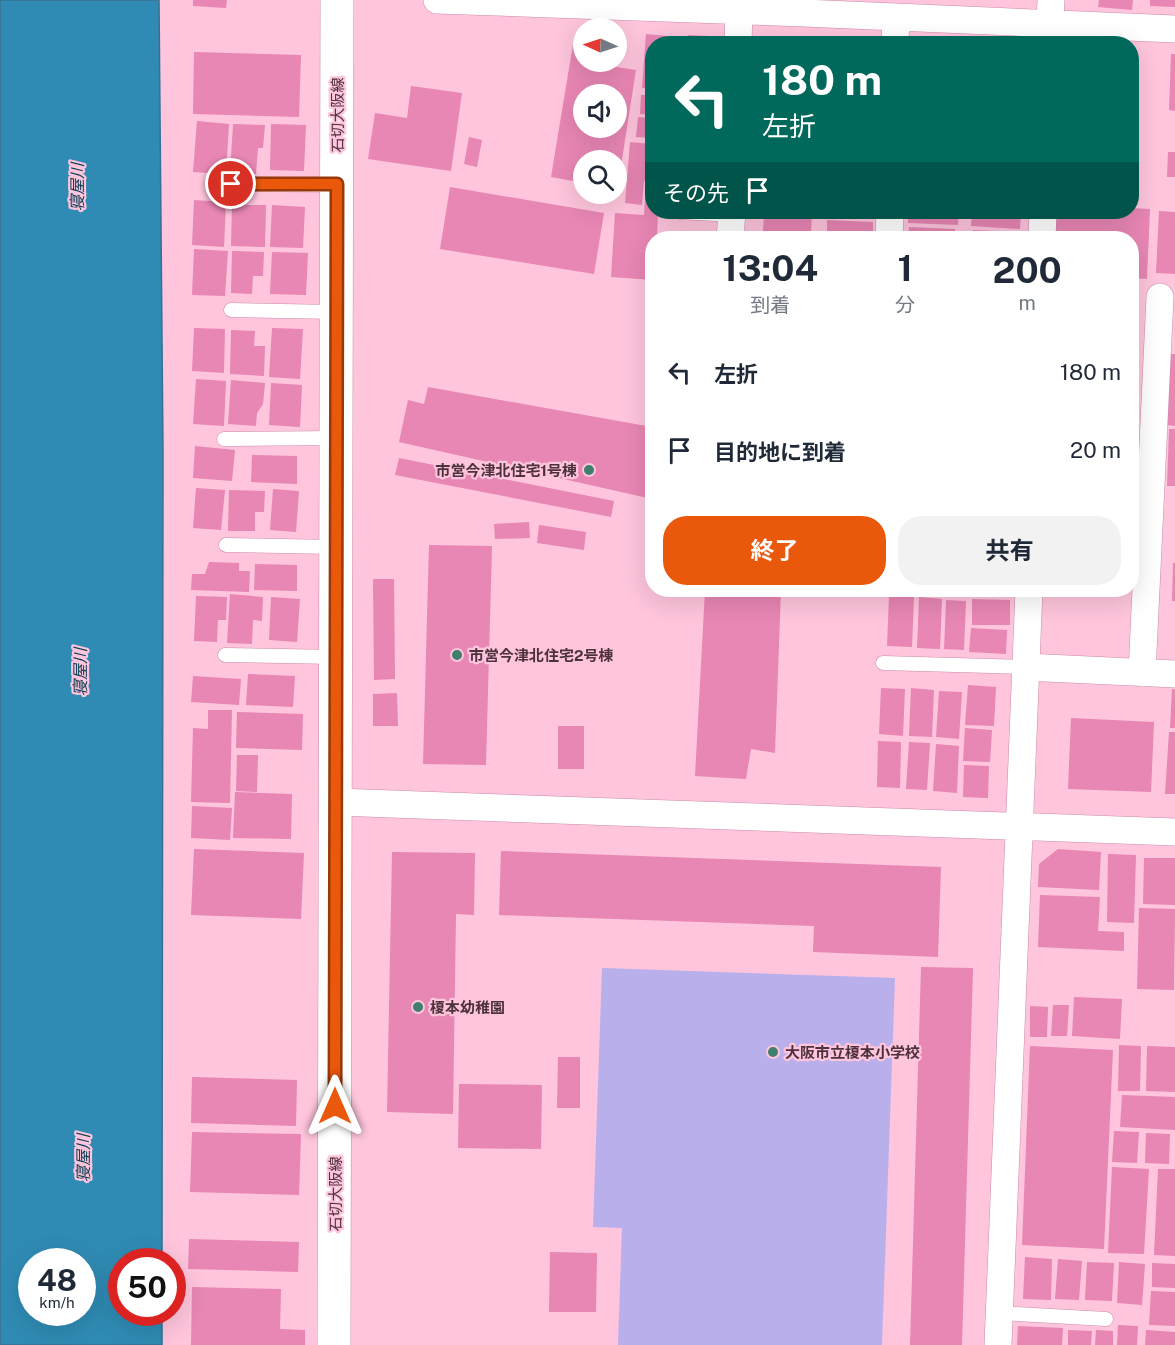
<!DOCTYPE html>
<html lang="ja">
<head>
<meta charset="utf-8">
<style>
  body { margin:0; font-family:"Public Sans","Noto Sans JP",sans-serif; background:#f2f2f3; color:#1f2937; height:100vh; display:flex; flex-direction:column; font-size:22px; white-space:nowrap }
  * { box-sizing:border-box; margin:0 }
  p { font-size:20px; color:#747a83 }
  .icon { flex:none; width:33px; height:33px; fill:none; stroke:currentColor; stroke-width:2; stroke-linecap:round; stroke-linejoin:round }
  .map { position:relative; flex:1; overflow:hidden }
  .details { position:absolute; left:645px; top:231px; width:494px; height:366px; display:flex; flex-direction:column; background:#fff; border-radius:24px; box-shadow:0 6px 24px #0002 }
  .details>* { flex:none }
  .banner { position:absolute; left:645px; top:36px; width:494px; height:183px; border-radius:24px; box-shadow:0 6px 24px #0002; background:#00695c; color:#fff; overflow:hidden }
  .needle { width:39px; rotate:273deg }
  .tools { position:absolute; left:573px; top:18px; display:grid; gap:12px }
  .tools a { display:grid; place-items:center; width:54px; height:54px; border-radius:50%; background:#fff; box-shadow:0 6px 24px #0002; font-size:30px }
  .speed { position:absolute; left:18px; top:1248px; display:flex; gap:12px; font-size:30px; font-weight:700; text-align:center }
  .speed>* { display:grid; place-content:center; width:78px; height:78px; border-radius:50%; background:#fff; box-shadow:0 6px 24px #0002; line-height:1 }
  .speed small { font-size:15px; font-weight:400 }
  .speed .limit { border:9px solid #d22; background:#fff; color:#111 }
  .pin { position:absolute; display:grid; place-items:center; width:51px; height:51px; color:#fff; margin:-26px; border:3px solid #fff; border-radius:50%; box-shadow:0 2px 6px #0007 }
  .me { position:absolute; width:66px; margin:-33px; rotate:0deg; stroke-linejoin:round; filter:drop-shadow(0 0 4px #0008) }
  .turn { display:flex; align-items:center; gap:21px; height:126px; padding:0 18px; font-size:27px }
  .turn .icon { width:78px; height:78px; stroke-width:2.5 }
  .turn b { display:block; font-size:42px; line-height:51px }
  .then { display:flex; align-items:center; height:57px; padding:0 18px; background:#0003; gap:12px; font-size:22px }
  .eta { display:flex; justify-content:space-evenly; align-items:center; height:102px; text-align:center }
  .eta b { font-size:36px; font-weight:700; line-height:42px }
  .button { display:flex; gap:12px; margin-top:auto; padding:12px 18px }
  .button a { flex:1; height:69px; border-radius:24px; background:#ea580c; color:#fff; font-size:24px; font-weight:700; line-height:69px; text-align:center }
  .button a+a { background:#f2f2f3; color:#1f2937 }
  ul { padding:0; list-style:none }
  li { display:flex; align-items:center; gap:18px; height:78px; padding:0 18px }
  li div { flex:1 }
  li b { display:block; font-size:22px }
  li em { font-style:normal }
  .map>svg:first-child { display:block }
</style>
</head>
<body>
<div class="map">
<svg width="1175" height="1345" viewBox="0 0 1175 1345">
  <rect width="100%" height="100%" fill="#fec5dd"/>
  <path fill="#b9afeb" d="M602 968 895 978 882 1345H618L622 1228 593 1227Z"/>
  <path fill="#2f8bb4" stroke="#387090" stroke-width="1.5" fill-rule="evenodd" d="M0 0H159L163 451 162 1261 122 1262V1312L162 1313V1345H0ZM32 1262H82V1312H32Z"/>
  <path fill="#e886b4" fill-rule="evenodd" d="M193 0H227L226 8 193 6Z
    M1099 0H1133L1132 10 1098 7Z
    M1150 0H1175V7L1150 6Z
    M646 34 668 36 667 44H652V89L642 88Z
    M688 35 709 36 718 44H688Z
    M770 37 804 39V44H759Z
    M573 44 584 46V62H605L604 65 636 70 618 185H616V160H584V183L551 177ZM584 94H616V128H584Z
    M194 52 301 55 299 117 193 114Z
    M1171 54H1175V111L1169 110Z
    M411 86 462 93 451 171 368 159 375 113 407 118Z
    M641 95H652V115L640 114Z
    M638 117 652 118V138L636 137Z
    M197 121 229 124 226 174 193 172Z
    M233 124 265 125 263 148H258L256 174 230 173Z
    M271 124 306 125 304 171 270 170Z
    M469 137 482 140 477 167 464 164Z
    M630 142 652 144V181H644L642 205 625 203Z
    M1168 152H1175V177H1167Z
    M646 186H652V212H658L657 238H652V280L611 277 615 213 644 215Z
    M450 187 604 213 594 274 440 249Z
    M194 200 226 202 224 247 192 245Z
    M232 205H266L265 247 231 246Z
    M272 205 305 207 303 248 270 247Z
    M1131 208 1150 209 1147 279 1131 278V238H1055L1056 212H1131Z
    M1159 211 1175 212V274L1156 273Z
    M764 212H812L811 234 763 232Z
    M826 212H875L874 218 825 216Z
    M908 212H959L958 225 908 223Z
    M972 212H1021L1020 229 971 226Z
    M827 220 873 222V238L827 236Z
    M909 227 955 229V238H908Z
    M973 230 1020 232V238H972Z
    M669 231 717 232V238H669Z
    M194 249 228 251 225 296 192 295Z
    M232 251 264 252 263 276H253L252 294 231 293Z
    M272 252 308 253 306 295 270 294Z
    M194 328 225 329 224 373 192 371Z
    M272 328 303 329 300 379 269 377Z
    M231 330 255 331 254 346H265L264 376 230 374Z
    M1170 354H1175V426L1167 425Z
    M196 379 226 381 224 426 193 424Z
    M231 380 265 383 263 404 257 413 256 426 228 424Z
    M271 383 302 385 300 427 269 425Z
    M428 387 652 427V499L399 442 408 400 424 404Z
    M1131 406H1135L1133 451H1131Z
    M1169 429H1175V486H1167Z
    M195 446 235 450 232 481 193 478Z
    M252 455 297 456V484L251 482Z
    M399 458 614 501 611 517 395 475Z
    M196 488 225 490 221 530 193 528Z
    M273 489 299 491 296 532 270 530Z
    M229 490 265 491 264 512H255V531H228Z
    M529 522 530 538 495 539 494 524Z
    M539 525 586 532 584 550 537 543Z
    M429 545 492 546 486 765 423 764Z
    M209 562 239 563V571H250L249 592 191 590 192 574H205Z
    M1173 563H1175V601H1172Z
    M255 564 297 565V591L254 590Z
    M373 579H394L395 679 374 680Z
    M705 590H781L775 753 751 749 746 779 695 776Z
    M975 590H1010V596L975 595Z
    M230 594 263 597 262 621 253 620 252 644 227 643Z
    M196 596 227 597 226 620H218L217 642 194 641Z
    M889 596 914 597 912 647 887 646Z
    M271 597 300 599 297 642 269 640Z
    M919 597 942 599 940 649 917 648Z
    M972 599 1010 600V625H972Z
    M946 600 966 601 964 650 944 649Z
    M971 628 1007 630 1006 654 969 652Z
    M248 674 295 676 293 707 246 705Z
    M193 676 241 679 239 705 191 702Z
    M968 685 996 687 994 726 965 725Z
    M881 688 905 689 903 736 879 734Z
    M911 688 934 690 932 737 909 736Z
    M1172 689H1175V728H1170Z
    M939 691 962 692 959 739 936 737Z
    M397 693 398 726H373V694Z
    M208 710H232L230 803 191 802 193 728 208 729Z
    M237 712 303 714 302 750 236 748Z
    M1071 718 1154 722 1151 792 1068 789Z
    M558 726H584V769H558Z
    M965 728 992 730 990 762 963 761Z
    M1169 732H1175V794H1165Z
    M878 741 901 742 900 788 877 787Z
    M909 742 930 743 927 790 906 789Z
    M936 744 959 746 957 793 933 791Z
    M237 755H258L257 792 236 791Z
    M964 765 989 766 988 798 963 797Z
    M235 792 292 794 291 839 233 838Z
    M192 806 232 808 230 840 191 838Z
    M194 849 304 853 301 919 191 915Z
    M1058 849 1101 852 1099 890 1038 887 1039 864Z
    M501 851 941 867 938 957 813 952 814 926 499 915Z
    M392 852 475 853 474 915 456 914 453 1114 387 1112Z
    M1108 854 1136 855 1134 923 1107 922Z
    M1144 858H1175V905L1143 904Z
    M1040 895 1100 897 1098 931 1124 932V951L1038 947Z
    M1139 908 1175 909 1174 990 1137 989Z
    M921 967 973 968 962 1345H910Z
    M1074 997 1122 999 1120 1039 1072 1036Z
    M1053 1005H1069L1067 1036H1051Z
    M1030 1006 1048 1007 1047 1037H1030Z
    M1119 1045 1141 1046 1140 1091H1118Z
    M1030 1046 1113 1050 1104 1249 1022 1245Z
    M1147 1046 1175 1047V1092L1146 1091Z
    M558 1057H580V1108H557Z
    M192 1077 297 1080 296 1126 191 1123Z
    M459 1084 542 1085 541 1149 458 1148Z
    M1122 1095 1175 1097V1130L1120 1127Z
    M1114 1131 1139 1132 1137 1163 1112 1162Z
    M192 1132 301 1134 299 1195 190 1192Z
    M1146 1133 1170 1134 1169 1164 1145 1163Z
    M1112 1167 1149 1169 1144 1254 1108 1253Z
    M1158 1169H1175V1256L1154 1255Z
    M189 1239 299 1242 298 1272 188 1269Z
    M550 1252 597 1253 596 1312H549Z
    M1025 1257 1052 1259 1051 1300 1023 1299Z
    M1058 1259 1082 1261 1079 1300 1055 1299Z
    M1087 1262 1114 1263 1112 1301 1085 1300Z
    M1119 1262 1145 1264 1142 1305 1117 1303Z
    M1152 1263 1175 1264V1288L1152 1287Z
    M192 1287 281 1289 280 1329 305 1330V1345H191Z
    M1151 1291 1175 1292V1326L1149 1325Z
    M1118 1325 1138 1326 1137 1345H1117Z
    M1018 1326 1063 1328 1062 1345H1017Z
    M1068 1330 1092 1331 1091 1345H1068Z
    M1096 1330 1113 1331V1345H1095Z
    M1146 1330 1175 1332V1345H1145Z"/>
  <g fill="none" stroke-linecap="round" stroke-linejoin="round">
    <g stroke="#cd8aa8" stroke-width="15">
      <path id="service" d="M231 184 337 185
        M680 212 731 215
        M231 310 337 312
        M224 439 336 438
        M226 545 335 547
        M225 655 336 657
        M883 663 1025 667
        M999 1313 1106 1319"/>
    </g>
    <g stroke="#cd8aa8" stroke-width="28">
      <path id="minor" d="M437 0 803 13 1175 29
        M738 44 739 10
        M895 44 896 17
        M1049 44 1051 0
        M730 238 732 212
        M889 238 890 212
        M1042 238 1043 212
        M1025 667 1175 674
        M1142 673 1160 297
        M336 802 1175 832
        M998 1345 1029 590"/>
    </g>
    <g stroke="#cd8aa8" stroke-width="34">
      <path id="secondary" d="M334 1345 337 0"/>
    </g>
    <use href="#service" stroke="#fff" stroke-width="14"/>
    <use href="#minor" stroke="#fff" stroke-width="27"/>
    <use href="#secondary" stroke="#fff" stroke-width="33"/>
  </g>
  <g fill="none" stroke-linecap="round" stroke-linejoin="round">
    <g stroke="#983908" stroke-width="15">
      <path id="route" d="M231 184H337L335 1106"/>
    </g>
    <use href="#route" stroke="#ea580c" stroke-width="10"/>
  </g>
  <g fill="#407f6c" stroke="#fec5dd" stroke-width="2">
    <circle cx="589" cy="470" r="6"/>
    <circle cx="457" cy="655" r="6"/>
    <circle cx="418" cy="1007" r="6"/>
    <circle cx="773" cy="1052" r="6"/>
  </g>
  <g text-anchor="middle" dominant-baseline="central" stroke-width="4.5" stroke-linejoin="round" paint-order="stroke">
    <g font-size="15" fill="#4d313d" stroke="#fec5dd">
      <text transform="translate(337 115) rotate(-90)">石切大阪線</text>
      <text transform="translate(335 1194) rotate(-90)">石切大阪線</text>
    </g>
    <g font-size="15" font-weight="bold" fill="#4d313d" stroke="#fec5dd" text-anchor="start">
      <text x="577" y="470" text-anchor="end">市営今津北住宅1号棟</text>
      <text x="469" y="655">市営今津北住宅2号棟</text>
      <text x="430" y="1007">榎本幼稚園</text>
      <text x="785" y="1052">大阪市立榎本小学校</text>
    </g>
    <g font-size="16" font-style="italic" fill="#043b50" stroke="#fec5dd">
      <text transform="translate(77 187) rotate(-90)">寝屋川</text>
      <text transform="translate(80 672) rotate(-90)">寝屋川</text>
      <text transform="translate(83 1158) rotate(-90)">寝屋川</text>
    </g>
  </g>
</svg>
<div class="tools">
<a><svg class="needle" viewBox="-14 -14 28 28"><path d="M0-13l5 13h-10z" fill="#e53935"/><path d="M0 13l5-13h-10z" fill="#747a83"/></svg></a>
<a><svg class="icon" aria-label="sound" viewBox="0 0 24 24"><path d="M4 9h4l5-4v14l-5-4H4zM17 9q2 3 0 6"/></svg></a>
<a><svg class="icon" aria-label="search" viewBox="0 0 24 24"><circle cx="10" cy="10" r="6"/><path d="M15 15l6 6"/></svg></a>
</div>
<div class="speed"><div>48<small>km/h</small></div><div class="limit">50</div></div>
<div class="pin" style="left:231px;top:184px;background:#d93025"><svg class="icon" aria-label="arrive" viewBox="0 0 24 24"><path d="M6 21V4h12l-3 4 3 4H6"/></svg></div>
<svg class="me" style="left:335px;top:1106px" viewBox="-20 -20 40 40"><path d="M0-17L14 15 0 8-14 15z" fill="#ea580c" stroke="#fff" stroke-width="4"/></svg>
<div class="banner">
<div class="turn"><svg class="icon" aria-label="left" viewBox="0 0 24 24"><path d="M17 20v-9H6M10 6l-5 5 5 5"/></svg><div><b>180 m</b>左折</div></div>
<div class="then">その先<svg class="icon" aria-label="arrive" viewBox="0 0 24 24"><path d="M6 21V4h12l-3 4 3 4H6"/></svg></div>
</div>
<section class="details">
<div class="eta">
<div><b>13:04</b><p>到着</p></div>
<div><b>1</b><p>分</p></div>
<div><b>200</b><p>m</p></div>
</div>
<ul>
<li><svg class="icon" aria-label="left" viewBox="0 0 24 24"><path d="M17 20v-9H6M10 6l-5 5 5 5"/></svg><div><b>左折</b></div><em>180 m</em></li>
<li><svg class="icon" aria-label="arrive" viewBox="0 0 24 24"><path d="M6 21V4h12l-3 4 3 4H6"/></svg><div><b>目的地に到着</b></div><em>20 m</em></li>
</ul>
<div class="button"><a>終了</a><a>共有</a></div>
</section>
</div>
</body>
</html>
